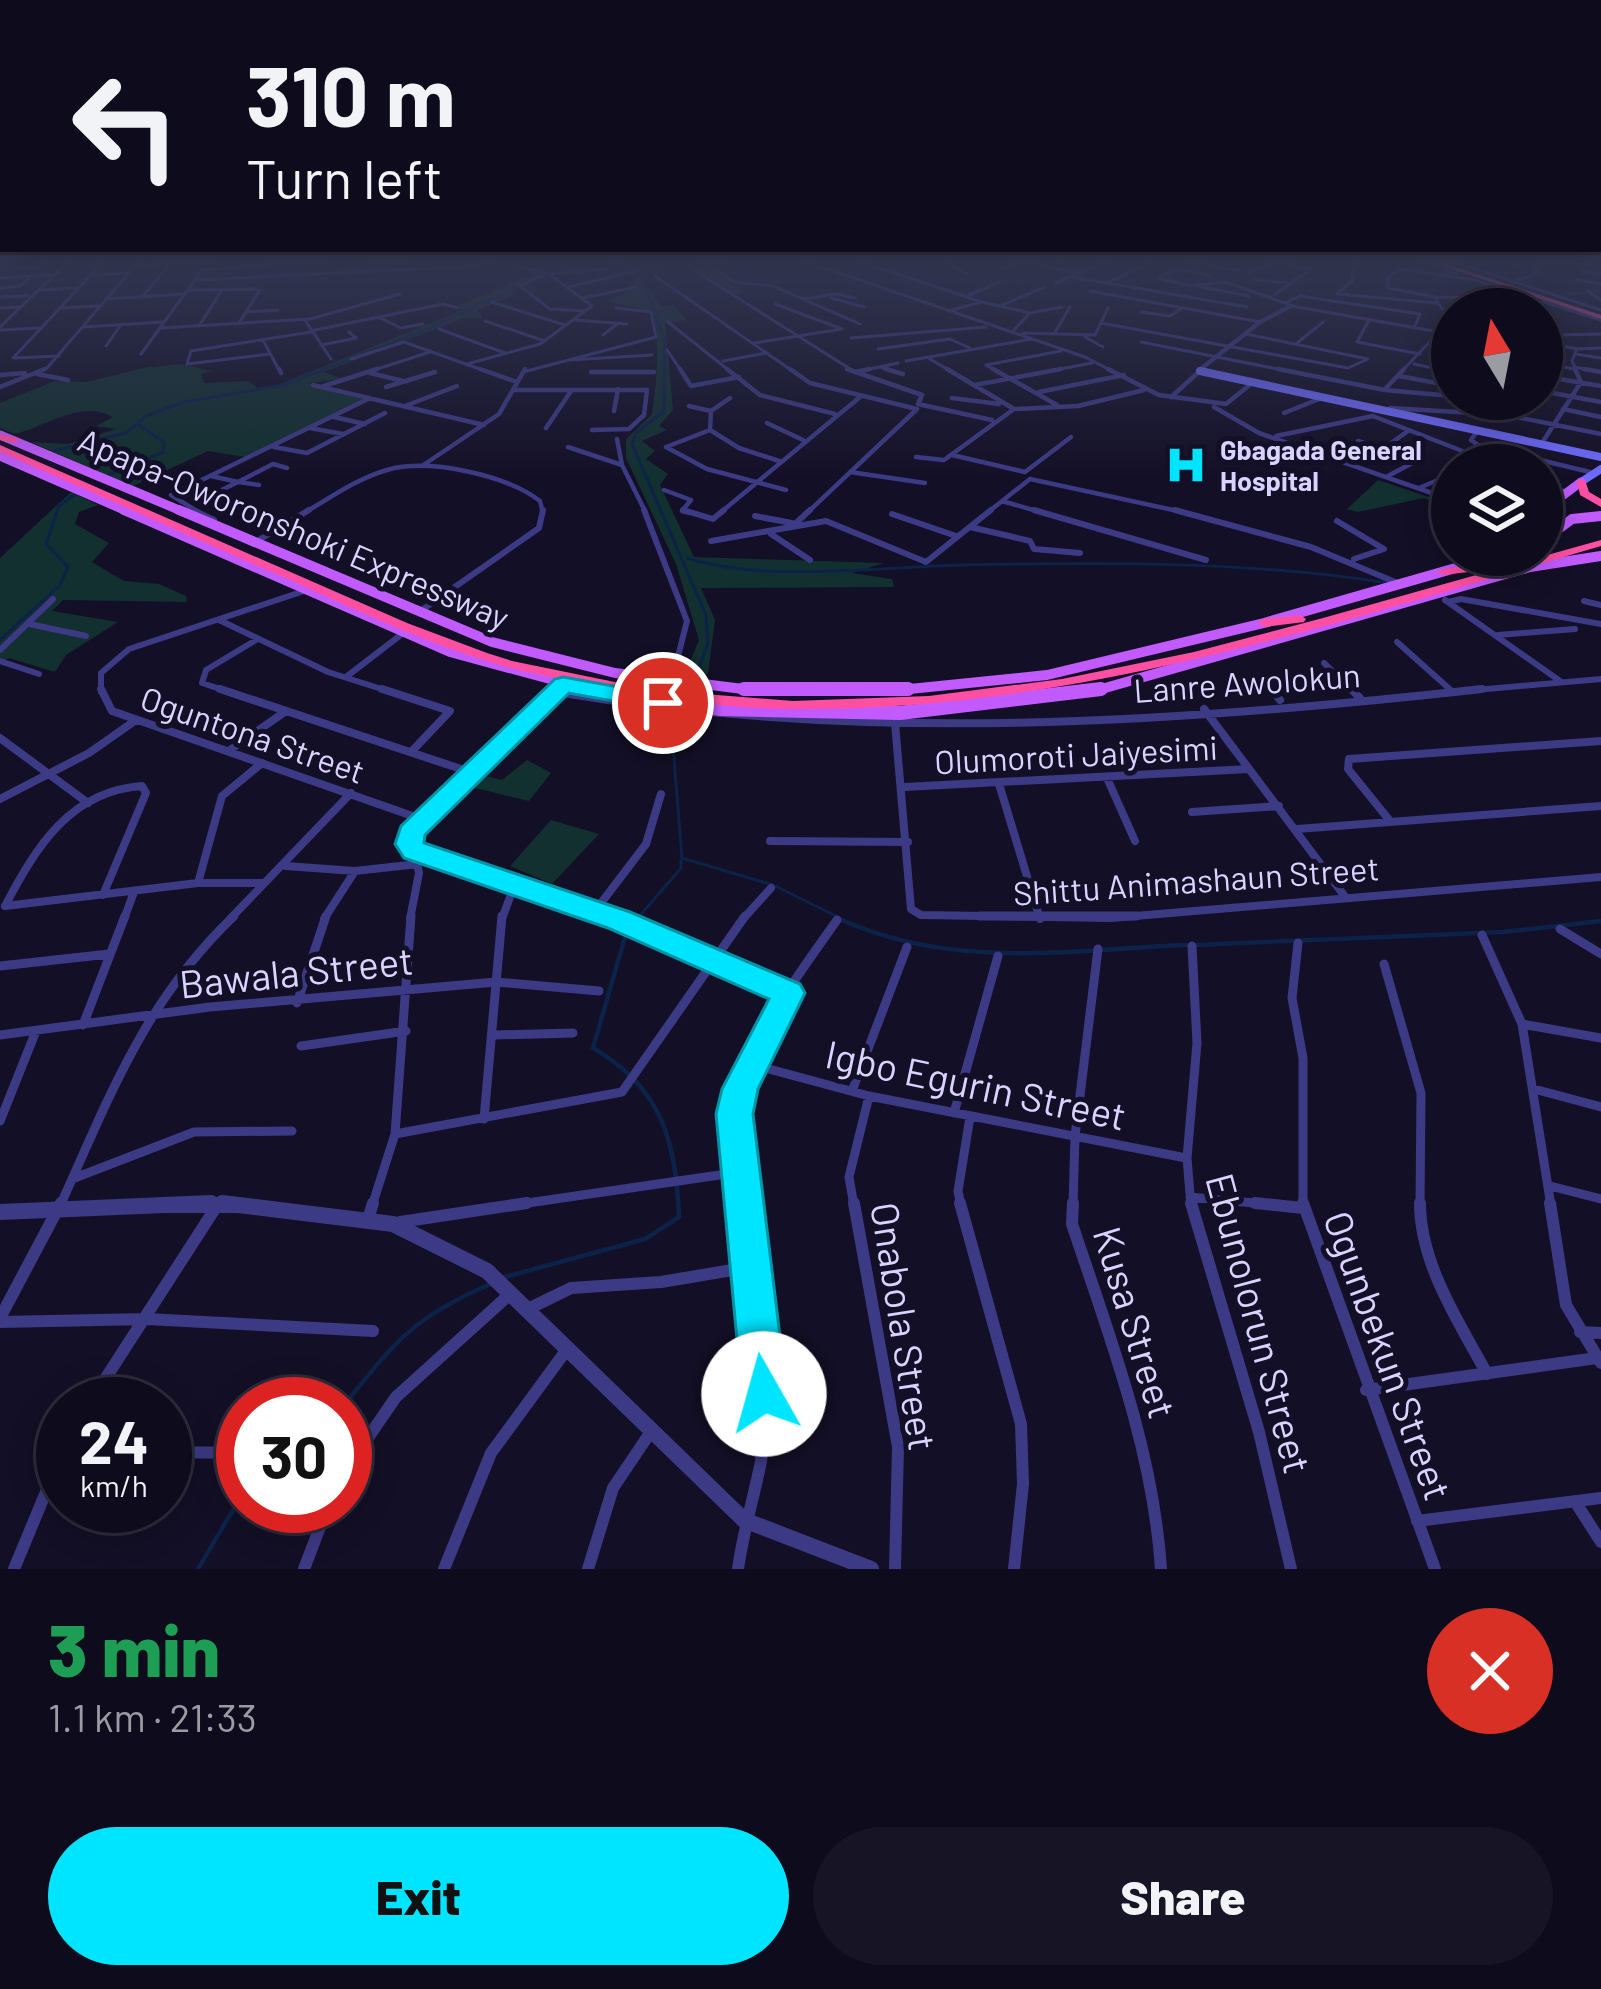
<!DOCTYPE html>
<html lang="en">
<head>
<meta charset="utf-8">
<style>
  body { margin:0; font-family:Barlow,sans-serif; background:#171425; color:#f1f3f6; height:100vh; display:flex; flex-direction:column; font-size:45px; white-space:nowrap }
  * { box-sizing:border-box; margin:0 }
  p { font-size:39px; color:#9b9ba3 }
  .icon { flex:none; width:66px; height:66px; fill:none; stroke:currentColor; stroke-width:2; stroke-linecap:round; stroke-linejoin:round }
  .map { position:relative; height:1569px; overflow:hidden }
  .side { display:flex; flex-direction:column; background:#0e0b1c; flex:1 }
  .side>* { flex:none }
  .guide { position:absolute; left:0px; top:0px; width:1602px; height:252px; box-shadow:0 6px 30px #0003,0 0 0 3px #2e2b3b; background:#0e0b1c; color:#f1f3f6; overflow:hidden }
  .needle { width:78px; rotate:350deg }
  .controls { position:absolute; left:1431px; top:288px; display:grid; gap:24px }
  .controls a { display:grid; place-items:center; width:132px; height:132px; border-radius:50%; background:#0e0b1c; box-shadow:0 6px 30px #0003,0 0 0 3px #2e2b3b; font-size:60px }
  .speed { position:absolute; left:36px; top:1377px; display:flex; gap:24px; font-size:60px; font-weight:700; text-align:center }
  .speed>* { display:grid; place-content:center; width:156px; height:156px; border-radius:50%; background:#0e0b1c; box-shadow:0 6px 30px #0003,0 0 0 3px #2e2b3b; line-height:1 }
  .speed small { font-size:30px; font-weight:400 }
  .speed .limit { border:18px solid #d22; background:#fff; color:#111 }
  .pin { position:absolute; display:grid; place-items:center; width:102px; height:102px; color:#fff; margin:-51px; border:6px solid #fff; border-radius:50%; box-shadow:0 3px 12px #0007 }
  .me { position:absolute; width:132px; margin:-66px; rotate:353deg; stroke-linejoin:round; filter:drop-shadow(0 0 9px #0008) }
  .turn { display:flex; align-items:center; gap:42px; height:252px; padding:0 48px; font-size:54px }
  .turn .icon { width:156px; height:156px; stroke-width:2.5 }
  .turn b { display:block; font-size:84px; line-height:102px }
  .round { display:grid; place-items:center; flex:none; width:126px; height:126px; border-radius:63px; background:#171425 }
  .head { display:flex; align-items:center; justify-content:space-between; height:204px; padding:0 48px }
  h1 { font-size:72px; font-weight:800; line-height:90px; color:#1e9e55 }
  .button { display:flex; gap:24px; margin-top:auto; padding:24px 48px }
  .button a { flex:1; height:138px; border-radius:72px; background:#00e5ff; color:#111; font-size:48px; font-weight:800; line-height:138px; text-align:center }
  .button a+a { background:#171425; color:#f1f3f6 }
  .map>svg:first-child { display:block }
</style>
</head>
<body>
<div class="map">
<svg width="1601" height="1569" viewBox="0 0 1601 1569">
  <rect width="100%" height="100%" fill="#130f26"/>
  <path fill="#12302f" d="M677 259H697L745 293 735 294 685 262 642 279 661 306H674L687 320 665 323 673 410 659 426 667 430 642 441 655 451 646 459 668 474 660 485 694 557 884 563 852 573 892 579 894 587 701 588 715 620 708 674H685L699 640 676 564 626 458V439L652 414C657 380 660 343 653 311L606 301 638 288 630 282 649 273 640 267Z
    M540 271 546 273 511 290 513 296 477 310 483 319 464 318 324 372 344 379 308 383 364 400 245 457 208 451 133 486 31 442 68 444 116 429 96 426 113 417C82 399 46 426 15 434L0 428V403L55 381 86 382 143 368 181 364 212 371 201 374 204 383 249 381 259 390 270 388 446 317 462 310 457 306Z
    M1378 480 1452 505V510L1424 498 1358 512 1347 509Z
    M71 492 98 505 79 512 75 524 109 543 92 562 124 581 159 584 186 596 187 602 63 600 52 611 118 622 66 655 55 672 9 658 0 663V558Z
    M527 760 551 773 529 801 471 787 481 775 502 780Z
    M551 820 599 834 552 884 510 866Z"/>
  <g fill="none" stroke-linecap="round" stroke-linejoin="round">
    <path stroke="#0c2248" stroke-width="3" d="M686 259 642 277 665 342 664 411 636 433 632 444 706 615 708 643 695 678
      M975 259 977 266
      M689 260 707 273
      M1559 295 1601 291
      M54 451 126 433 146 416 184 402 284 385 423 331 579 259
      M106 476 163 452 165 443 139 425
      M687 558C764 583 878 567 960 565 1101 562 1248 561 1388 583
      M0 640 60 585 68 567 46 544 59 506 77 493
      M678 714 672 734 682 858 773 885 834 915
      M637 919 681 868V860"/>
    <path stroke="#0c2248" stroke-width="4.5" d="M842 920C954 970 1067 950 1186 945
      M633 923 639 916
      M1196 945 1503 932 1601 921
      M501 1278 645 1239 679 1217C676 1141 662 1088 593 1048L627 930
      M345 1404C397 1339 415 1316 493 1283
      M198 1569 243 1493"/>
    <path stroke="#3d3a85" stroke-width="3" d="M700 259 734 282 773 286 860 324
      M816 259 807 262 1085 357 1114 372
      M852 259 982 302 952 310
      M906 259H953
      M1012 259 1080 273
      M1056 259 1065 261
      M1195 259 1158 278 1191 286 1225 282 1288 304
      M1265 259 1311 269 1274 295
      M1362 259 1351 272 1353 280 1337 294 1437 303
      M1418 259 1457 274
      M1445 259 1601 310
      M1546 259 1586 265
      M1592 259 1582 271 1601 274
      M370 261 431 259
      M704 262 727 261
      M946 262 967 274
      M1191 262 1242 271
      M0 264 7 259
      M136 266 205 262
      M689 267 855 372
      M17 268 36 267 47 259
      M1003 268 1021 262
      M1177 269 1210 275
      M202 270 335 259
      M1249 272 1279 261
      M547 273 520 286 550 309 585 311
      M551 274 605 269
      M92 275 128 273
      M655 276 794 372
      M1072 277 1247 307
      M0 278 51 275
      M1471 279 1601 320
      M195 280 477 266 501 259
      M1256 280 1288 283
      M1475 280 1400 269 1388 277V288L1435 297 1536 299
      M1576 280 1601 284
      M1109 282 1155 259
      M1512 282 1531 276 1547 259
      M1056 283 1112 259
      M1198 286 1249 296
      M568 287 640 270 607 259
      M0 288 20 286 31 276
      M39 290 77 288
      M189 290 257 289
      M1090 291 1260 322
      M1588 291 1601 300
      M144 295 169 265
      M969 295 999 282
      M0 297 28 296
      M583 298 636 287
      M831 298 864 307
      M106 299 184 294
      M804 299 835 294 855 298
      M1436 299 1442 309 1452 310
      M491 302 565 325
      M982 302 1030 313 1012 332
      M1287 302 1300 296 1420 314 1414 328
      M1002 305 1045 287
      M1292 306 1439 332
      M0 308 19 307
      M59 308 98 306
      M248 312 278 310
      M1141 312 1170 316 1181 309
      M1030 313 1062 307
      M380 318 401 328 423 324
      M305 320 331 359
      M575 320 627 324
      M1369 320 1357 342 1420 354
      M1542 320 1550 329
      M485 321 545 341
      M668 322 731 372
      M239 323 260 290
      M1101 323 1348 368 1368 359 1246 334
      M199 326 222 290
      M0 327 71 259
      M83 327 163 322
      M160 328 310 319 400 294
      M439 329 505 353
      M0 330 39 328
      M310 331 443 304 458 308
      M1023 333 1095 335 1108 308
      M1054 334 1070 307
      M603 335 617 324
      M1558 335 1601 334
      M1085 337 1103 347
      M851 338 986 327
      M263 340 280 372
      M1141 342 1293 372
      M1542 342 1577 349
      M754 343 842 329 775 304
      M1297 343 1323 322
      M321 345 356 338 349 332
      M106 346 120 326
      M878 349 950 339 970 348
      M667 350 682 372
      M141 354 210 259
      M270 354 187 364 191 351 311 332
      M1575 354 1601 358
      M13 358 106 259
      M15 358 59 356
      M351 359 404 342 488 372
      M930 359 952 372
      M569 360 652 355
      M723 361 767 353
      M906 361 1032 339
      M1542 363 1574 369
      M467 364 540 344 592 306 548 273 515 266
      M1414 364 1451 372
      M880 367 896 372
      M1574 367 1600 372
      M37 372 47 368 141 259
      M368 372 430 352
      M523 372 656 337 651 312 616 308
      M856 372 898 363
      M998 372 986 365 1061 351
      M1045 372 1092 363
      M1401 372 1439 332 1452 330
      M1577 372 1572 361 1577 349 1601 348"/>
    <path stroke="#3d3a85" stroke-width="4.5" d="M279 369 281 373
      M480 369 517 382
      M680 369 691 386 739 377
      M727 369 760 395 835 414
      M790 369 810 383 917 409
      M847 369 922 395 918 404 992 420
      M886 369 903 374
      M947 369 1014 409
      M993 369 1057 405
      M1108 369 1159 395 1226 404 1252 383
      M1278 369 1385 390 1452 396
      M1437 369 1452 372
      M1584 369 1601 372
      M591 372H654
      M855 372 870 369
      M370 373 403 381
      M37 374 68 380
      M0 375 25 373
      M1399 376 1452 386
      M1542 376 1601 386
      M313 385 484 425
      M975 385 1061 369
      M324 386 377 369
      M0 387 45 369
      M386 387 435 372
      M1386 388 1404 369
      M515 390H647L644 415 629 429 592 430
      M1542 391 1601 402
      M1039 392 1124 375
      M1171 397 1201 370
      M730 398 711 411 710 430 739 448 779 461
      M952 398 999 404
      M1489 399H1502
      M405 406 457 386
      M689 406 711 411
      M1214 407 1259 433 1452 500
      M1390 408 1507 415 1601 434
      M1563 409 1601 417
      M614 411 618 389
      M1284 413 1324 397
      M1373 416 1498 465
      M334 417 365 424
      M767 423 803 440
      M310 428 343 434
      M546 428 571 391
      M710 430 666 447 707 469 786 490
      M1478 430 1471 440 1478 445 1594 473
      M1276 436 1373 416
      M617 439 622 465
      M1358 441 1416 461 1388 476
      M1542 443 1581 382 1575 369
      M274 447 307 453 385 413
      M568 447 622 465 646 513
      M1384 448 1408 431
      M952 455 1025 472
      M916 457 944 460 1014 409 1078 406 1144 390
      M422 466 499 414 525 369
      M850 472 925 483
      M1025 472 1071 437
      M211 476 238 482 273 464 287 468
      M1030 479 1187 513
      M1542 482 1564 491
      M1419 488 1452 474
      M664 490 691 500 682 511 690 513
      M1002 501 1044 513
      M195 503 238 482 259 485
      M200 513 171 495 370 398
      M304 513C330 498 358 478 387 470 429 458 506 475 540 501L543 513
      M720 513 860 397
      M807 513 916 410
      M987 513 1030 479"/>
    <path stroke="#3d3a85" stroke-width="6" d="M193 510 214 520
      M644 510 687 621 672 680
      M683 510 713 519 724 510
      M1034 510 1206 560
      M1175 510 1311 547 1400 584
      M892 514 956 536
      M755 516 792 523
      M1337 521 1384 549 1354 559
      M795 524 810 510
      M970 527 1030 541 1034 549 1080 553
      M771 534 810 560
      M711 541 826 521 926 562 991 510
      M254 543 309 510
      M1462 565 1456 561 1464 555
      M1445 600 1560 681
      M1584 601 1601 605
      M1448 602 1461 599 1601 624
      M419 612 539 528 543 510
      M219 620 328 672 391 692
      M29 624 86 636
      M1498 635 1575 629
      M1397 642 1453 692
      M0 650 53 599
      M0 661 39 674
      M1324 663 1354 692
      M1260 676 1273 692
      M346 677 402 634
      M101 692V673L129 649 304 591
      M229 692 202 683 206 670 256 640
      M1453 692 1601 679"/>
    <path stroke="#3d3a85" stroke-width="8" d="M101 689 112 711 424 820
      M220 689 473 773
      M382 689 450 711 413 750
      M1271 689 1280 700
      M1351 689 1360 698
      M557 692C862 744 1176 723 1482 689
      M1204 709 1346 898
      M895 723 911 909 921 915 1111 918 1601 877
      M0 738 88 803
      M230 750 286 711
      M1107 778 1135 841
      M999 784 1040 919
      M905 787 1249 769
      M0 799 89 753 136 720
      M1192 812 1279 806
      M1390 821 1348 769 1349 759 1601 741
      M1297 829 1601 806
      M770 841 908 842
      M416 851 616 919
      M286 866 355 871 418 864
      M198 883 222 796 262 763
      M5 906C36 847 70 791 142 786L146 793 103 895
      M5 906 198 883H264
      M595 911 646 844 661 794
      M124 919 134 892
      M230 919 351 793
      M324 919 355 871
      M410 919 419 873 411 833 557 691
      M502 919 514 886
      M743 919 771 888"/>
    <path stroke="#3d3a85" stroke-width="9" d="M607 916 789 993
      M980 916H1136
      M1560 929 1601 954
      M1482 935 1522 1024 1551 1206
      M1298 943 1292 998 1303 1058V1206
      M1384 964 1421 1093 1420 1206
      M0 966 109 954
      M297 1003 326 916
      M1522 1024 1601 1038
      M83 1025 125 916
      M0 1035 210 1007 496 982 599 991
      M495 1035 573 1033
      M301 1046 406 1031
      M754 1065 869 1096 1186 1158
      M1534 1089 1601 1107
      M852 1091 907 947
      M954 1113 998 956
      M484 1119 502 916
      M0 1121 36 1031
      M395 1134 411 916
      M72 1179 194 1132 292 1131
      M1550 1186 1601 1199
      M1190 1197 1286 1206
      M60 1206C110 1096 144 1002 234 916
      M372 1206 395 1134 622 1092 745 916
      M507 1206 740 1172
      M744 1206C741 1177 731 1141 735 1112 744 1044 799 974 837 920
      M854 1206 849 1177 869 1096
      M961 1206 958 1191 970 1117
      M1073 1206 1075 1136 1098 949
      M1191 1206 1187 1158 1197 1043 1192 946"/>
    <path stroke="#3d3a85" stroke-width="12" d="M854 1203 898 1447 895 1569
      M960 1203 1021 1424 1023 1484 1014 1569
      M1073 1203 1072 1224C1110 1338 1153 1449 1161 1569
      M1191 1203 1259 1432 1291 1569
      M1255 1203 1303 1208
      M1303 1203 1435 1569
      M1420 1203C1420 1264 1459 1322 1487 1374
      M1550 1203 1566 1305 1601 1363
      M368 1219 373 1203
      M400 1222 527 1203
      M530 1308 571 1288 661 1282 750 1267
      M0 1318 61 1203
      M0 1322 147 1319 373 1331
      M1580 1332 1601 1333
      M1366 1390 1597 1358
      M89 1404 218 1204
      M165 1452 243 1453
      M345 1471 396 1397 509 1295
      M1576 1503 1601 1542
      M1417 1521 1601 1498
      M14 1569 63 1451
      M304 1569 328 1506
      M444 1569 491 1453 565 1352
      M588 1569 613 1488 650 1433
      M738 1569C743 1532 754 1497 761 1461 775 1379 752 1285 744 1203"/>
    <path stroke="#3d3a85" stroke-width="4.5" d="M1202 368 1260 322 1291 306"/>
    <path stroke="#3d3a85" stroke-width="14" d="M138 1206H247"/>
    <path stroke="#3d3a85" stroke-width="16" d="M222 1203 393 1224 487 1271 744 1520 871 1569
      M0 1212 211 1203"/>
    <path stroke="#6f6bff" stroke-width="8" d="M1200 371 1601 457
      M1581 482 1601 469"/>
    <path stroke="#c25bff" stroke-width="9" d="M0 435 186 513
      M0 456 131 513
      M1542 511 1581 482"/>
    <path stroke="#c25bff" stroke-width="10" d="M124 510 450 652 598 692
      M179 510 492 642 615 673 759 691H890L1047 675 1264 623 1501 555
      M1542 541 1572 519 1601 516
      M1091 692 1530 567 1601 556"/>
    <path stroke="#c25bff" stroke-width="14" d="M587 689 721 709 900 713 1101 689
      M744 689H908"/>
    <path fill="#ff4fa3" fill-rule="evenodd" d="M1422 259H1431L1601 315V319Z
      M0 434 17 438 19 440 14 443 0 440Z
      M0 445 407 623 487 653 512 661 654 690 793 701 929 696 1062 679 1194 652 1323 618 1601 540V546C1338 622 1072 712 795 709 723 709 650 697 580 683 553 677 526 673 500 665 427 644 359 611 290 580 193 538 97 494 0 452Z
      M1577 480H1585L1589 492 1601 499V507L1580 495Z
      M1481 565 1485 566V570L1443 575 1437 572 1443 569Z
      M1300 615 1306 619 1304 622 1264 627 1258 623 1264 619Z"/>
  </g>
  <linearGradient id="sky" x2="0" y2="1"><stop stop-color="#0a0815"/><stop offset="0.54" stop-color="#333752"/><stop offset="1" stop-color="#333752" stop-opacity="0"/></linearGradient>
  <rect width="1601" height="479" fill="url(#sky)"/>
  <path fill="#00e5ff" stroke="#0095a6" stroke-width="3" d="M563 677 663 695 675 703 663 710 569 693 425 835 424 843 630 912 800 984 805 993 758 1089 753 1114 787 1394 780 1409 764 1416 748 1409 742 1394 716 1114 722 1089 769 999 608 928 404 858 395 844 401 826 555 679Z"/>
  <defs>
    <g id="hospital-bare" transform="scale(3.24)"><path d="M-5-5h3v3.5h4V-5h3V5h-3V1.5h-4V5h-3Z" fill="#00e5ff" stroke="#130f26" stroke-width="2.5" paint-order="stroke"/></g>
  </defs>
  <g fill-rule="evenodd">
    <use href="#hospital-bare" x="1186" y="465"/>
  </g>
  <g text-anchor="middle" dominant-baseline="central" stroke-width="10" stroke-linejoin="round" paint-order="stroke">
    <g font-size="27" font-weight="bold" fill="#d9d4ff" stroke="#130f26" text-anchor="start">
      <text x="1220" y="449">Gbagada General<tspan x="1220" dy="31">Hospital</tspan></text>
    </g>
    <g font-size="33" fill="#d9d4ff" stroke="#130f26">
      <text transform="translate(294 528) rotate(23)">Apapa-Oworonshoki Expressway</text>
      <text transform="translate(1247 682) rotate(-4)">Lanre Awolokun</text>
      <text transform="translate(253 734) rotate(19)">Oguntona Street</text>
      <text transform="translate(1076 754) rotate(-3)">Olumoroti Jaiyesimi</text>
      <text transform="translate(1196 880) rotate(-4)">Shittu Animashaun Street</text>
    </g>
    <g font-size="39" fill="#d9d4ff" stroke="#130f26">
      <text transform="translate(296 971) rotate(-6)">Bawala Street</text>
      <text transform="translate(976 1084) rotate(12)">Igbo Egurin Street</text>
      <text transform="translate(1136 1322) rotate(73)">Kusa Street</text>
      <text transform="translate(1260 1323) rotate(75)">Ebunolorun Street</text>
      <text transform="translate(905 1326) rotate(81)">Onabola Street</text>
      <text transform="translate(1389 1355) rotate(70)">Ogunbekun Street</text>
    </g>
  </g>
</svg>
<div class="controls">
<a><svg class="needle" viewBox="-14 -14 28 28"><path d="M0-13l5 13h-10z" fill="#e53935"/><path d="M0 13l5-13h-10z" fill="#9b9ba3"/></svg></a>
<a><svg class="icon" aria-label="layers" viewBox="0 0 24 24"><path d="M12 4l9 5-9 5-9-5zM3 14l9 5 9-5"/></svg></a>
</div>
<div class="speed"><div>24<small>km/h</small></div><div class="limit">30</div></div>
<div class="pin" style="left:663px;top:703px;background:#d93025"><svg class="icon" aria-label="arrive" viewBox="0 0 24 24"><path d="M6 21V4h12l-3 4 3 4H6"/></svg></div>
<svg class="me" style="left:764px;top:1394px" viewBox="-20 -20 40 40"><circle r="19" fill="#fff"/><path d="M0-13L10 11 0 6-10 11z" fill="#00e5ff"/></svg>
<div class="guide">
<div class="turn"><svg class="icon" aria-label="left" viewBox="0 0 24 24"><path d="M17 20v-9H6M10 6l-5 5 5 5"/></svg><div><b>310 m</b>Turn left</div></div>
</div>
</div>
<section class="side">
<div class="head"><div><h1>3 min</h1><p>1.1 km · 21:33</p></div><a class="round" style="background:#d93025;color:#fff"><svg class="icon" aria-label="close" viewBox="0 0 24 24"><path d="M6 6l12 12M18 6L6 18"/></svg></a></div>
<div class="button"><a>Exit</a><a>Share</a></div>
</section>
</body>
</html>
